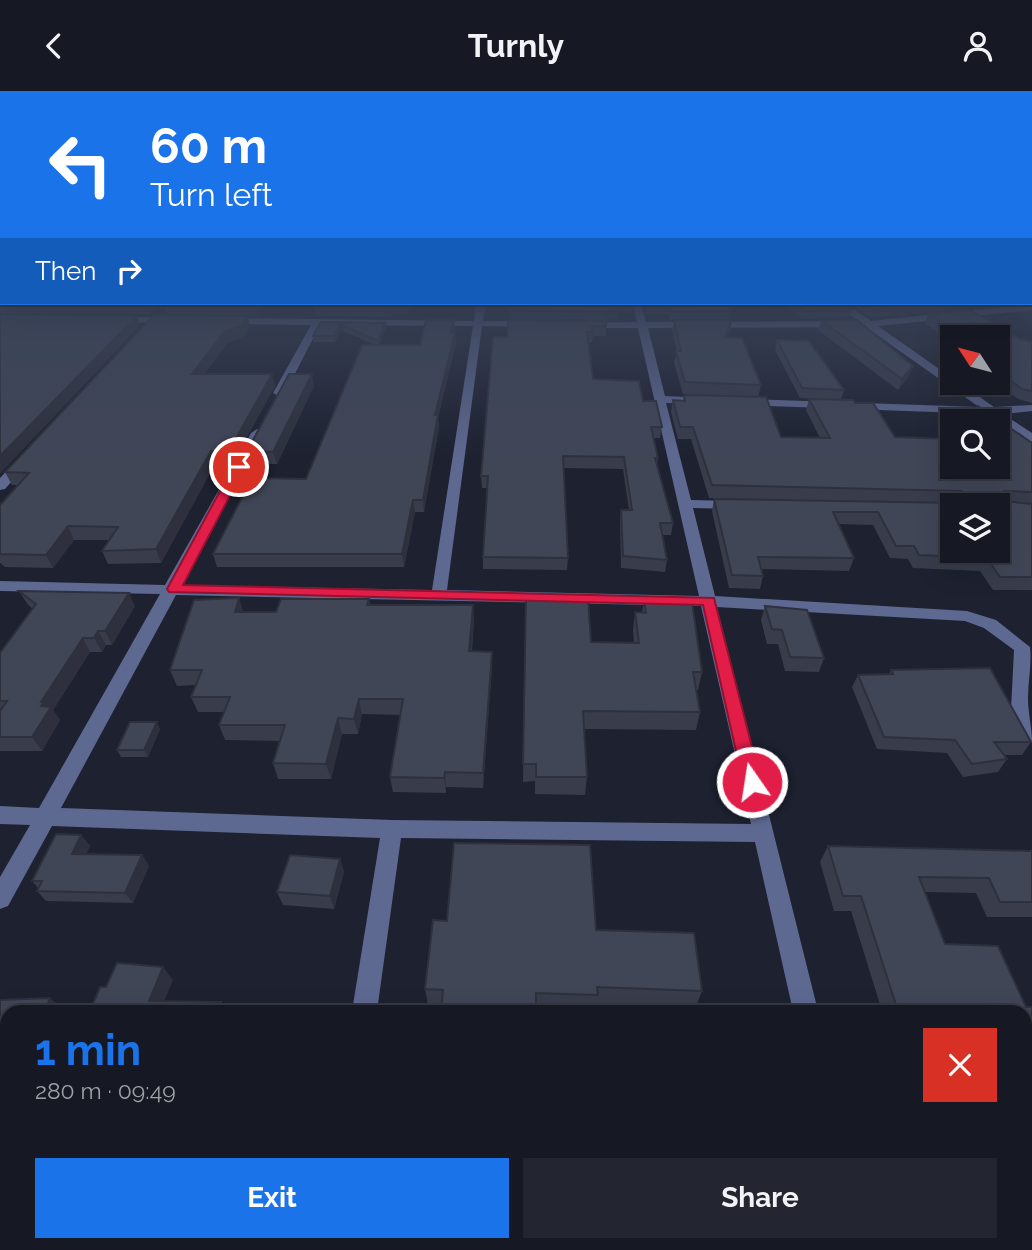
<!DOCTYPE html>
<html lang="en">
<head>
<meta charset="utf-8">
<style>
  body { margin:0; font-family:Raleway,sans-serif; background:#232631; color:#f1f3f6; height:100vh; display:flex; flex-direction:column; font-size:26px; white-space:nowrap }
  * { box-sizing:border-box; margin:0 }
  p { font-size:23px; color:#9ea0a6 }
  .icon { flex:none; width:38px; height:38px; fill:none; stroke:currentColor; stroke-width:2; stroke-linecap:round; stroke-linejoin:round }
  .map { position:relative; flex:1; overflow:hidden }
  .sheet { position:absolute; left:0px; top:914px; width:1032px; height:247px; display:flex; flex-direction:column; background:#161924; border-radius:21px 21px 0 0; box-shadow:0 7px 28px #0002,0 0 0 2px #353841 }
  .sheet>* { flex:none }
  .top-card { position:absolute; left:0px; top:0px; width:1032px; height:214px; box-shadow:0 7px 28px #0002,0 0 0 2px #353841; background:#1a73e8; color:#fff; overflow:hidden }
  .needle { width:46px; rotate:306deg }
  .controls { position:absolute; left:940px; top:234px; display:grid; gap:14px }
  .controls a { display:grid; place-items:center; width:70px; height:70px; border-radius:0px; background:#161924; box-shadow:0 7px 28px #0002,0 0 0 2px #353841; font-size:35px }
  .pin { position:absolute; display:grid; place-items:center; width:60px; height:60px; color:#fff; margin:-30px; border:4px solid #fff; border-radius:50%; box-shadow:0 2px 7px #0007 }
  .me { position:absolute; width:77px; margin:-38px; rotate:347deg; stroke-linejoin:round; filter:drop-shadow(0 0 5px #0008) }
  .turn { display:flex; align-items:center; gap:24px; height:147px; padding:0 35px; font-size:32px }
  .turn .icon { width:91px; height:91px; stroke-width:2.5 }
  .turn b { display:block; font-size:49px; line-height:60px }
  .then { display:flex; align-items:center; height:66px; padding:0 35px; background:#0003; gap:14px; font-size:26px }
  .round { display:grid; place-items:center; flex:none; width:74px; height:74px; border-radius:0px; background:#232631 }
  .headline { display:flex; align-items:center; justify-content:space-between; height:119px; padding:0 35px }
  h1 { font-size:42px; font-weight:700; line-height:52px; color:#1a73e8 }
  .action { display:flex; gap:14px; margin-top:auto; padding:14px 35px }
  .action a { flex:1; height:80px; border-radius:0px; background:#1a73e8; color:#fff; font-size:28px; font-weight:700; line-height:80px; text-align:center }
  .action a+a { background:#232631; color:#f1f3f6 }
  header { display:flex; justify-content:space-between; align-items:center; height:91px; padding:0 35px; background:#161924; font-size:32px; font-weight:700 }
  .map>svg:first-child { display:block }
</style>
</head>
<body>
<header><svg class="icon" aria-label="back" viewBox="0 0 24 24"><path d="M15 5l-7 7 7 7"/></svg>Turnly<svg class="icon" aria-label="person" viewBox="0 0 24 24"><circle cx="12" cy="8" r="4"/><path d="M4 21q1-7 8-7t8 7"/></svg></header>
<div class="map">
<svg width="1032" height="1159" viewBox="0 0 1032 1159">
  <rect width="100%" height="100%" fill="#1d2130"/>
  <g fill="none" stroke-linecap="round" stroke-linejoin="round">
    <path fill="#5e6992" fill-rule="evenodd" d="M9 212H20L0 226V219Z
      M476 212H486L483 230H532L537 233 532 236 482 235 447 499 699 505 638 237H585L582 236V232L637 231 633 212H641L646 231 858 230 835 212H845L871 230 1032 213V219L878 235 952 287V292H960L994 316 1032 314V320L1003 323 1032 342V352L989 323 745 314 739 311 745 308 979 316 866 236 648 237 665 305 707 307 713 310 707 313 666 312 691 409 735 410 742 414 735 418 693 417 715 505 967 520 996 529 1030 556C1032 574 1028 589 1028 607 1028 622 1032 637 1032 652L1025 650 1011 618 1014 559 984 537 965 530 717 516 818 920H793L755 751 401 747 377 920H352L380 747 52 735 8 815 0 818V786L30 734 0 733V715L39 717 160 503 0 500V490L165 494 251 342 257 338 263 342 181 494 432 499 473 235 320 234 285 302 279 305 273 302 311 234 224 233 219 230 224 227 474 230ZM176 504 701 515 751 733 392 729 61 717Z
      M116 226H172L177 229 172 232 113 231V227Z
      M24 365 28 366V372L5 398 0 399V387L20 366Z
      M317 1153H347L346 1159H316Z
      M847 1153H877L878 1159H848Z"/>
  </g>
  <path fill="#383c4b" d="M0 203 161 212 150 223 0 222Z
    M166 212H266L257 225 167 223 164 214Z
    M412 212 409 223H392L391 226 316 225 314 214Z
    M499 212H632L633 214 632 222 618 221 617 227 604 229 509 228 510 214H499Z
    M642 212H727L730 220 729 229H670L669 223H647Z
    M782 212H844L852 218 850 226 803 228Z
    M849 212H1003L891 225 870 226Z
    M928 223 1020 248 1032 251V312L1018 308 996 292H998V247H952V250L925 233Z
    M247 225 250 236 243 247 228 251 204 283H272L275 295 232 373H215L161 472 108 473 102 460 109 449H74L53 477 5 476 0 472V414L18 394H12L5 381Z
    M454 229 456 252 438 327 439 336 424 421H415L404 476H217L213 463 306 388 375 254 341 239 335 251H314L313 245 321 231 385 232 386 237 379 254H420Z
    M508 229 606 235V245H593L592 251H588L593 288 643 310 662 336 660 347H653L658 367 657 374 673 432 671 444H663L667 469 665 481 621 477 620 431 621 419H629L623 378 563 377 568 467 567 479 483 478V466L488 397H482L481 385 507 246Z
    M674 229 730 240 727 246 761 294 758 306 683 303 674 272 677 260 672 240Z
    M821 229 909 285 898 299 818 239Z
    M777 249 844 299 841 309 800 307 775 259Z
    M314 295 277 373H250L247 360Z
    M684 305 781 346 820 347 806 319 809 308 855 312 895 346 998 376V331H966L978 315 1032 352V499H993L980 480 913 477 908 468 890 467 873 434 839 433 854 467 849 480 762 478 763 485 760 498 729 497 712 420 714 408 877 411 709 407 691 348H678L671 321 673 309 683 310Z
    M19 500 135 515 112 554H106L102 561H90L53 619 60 629 42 660H0V562L33 518 28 514Z
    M526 507 591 551 634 552 633 539 635 521H642L644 510 702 581 698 599H696L700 621 696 639 584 638 587 686 585 704 535 703V690L523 691Z
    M369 508 370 514H473L474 530 472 560 492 561V576L483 697 446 696V702L393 701 390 686 400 624 362 623 358 643H342L331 688H278L273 672 280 650 225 649 219 634 224 621H198L191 606 195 594 177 595 170 579 276 521Z
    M765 515 824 567 819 581 785 580 778 553H767L761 529Z
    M891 579 1031 651 1022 664H1004L1007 668 998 681 963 686 947 662 877 658 852 596 858 584 889 583Z
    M160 638 148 666H121L117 659Z
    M81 744 90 755 86 763 142 764 149 775 133 812 46 810 37 800 38 797 32 790Z
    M828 755 1032 760V826H987L976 802 925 801 945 853 1026 916H1032V974L1026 959V920H882L851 820H834L820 771Z
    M340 768 344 781 334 818 283 814 277 801Z
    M596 839 702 900 696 915 596 912 595 919 428 913 425 898Z
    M977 1153H1026L1032 1159H979Z"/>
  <path fill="#2e313d" d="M149 212H161L150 223 147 214Z
    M257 212H266L257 225 255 215Z
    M391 212 392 223 391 226 390 215Z
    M408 212H412L409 223Z
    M938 212H1003L891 225 893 217Z
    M618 219 617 227 604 229V221Z
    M137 225 140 235 0 383V365Z
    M247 225 250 236 243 247 228 251 196 295 192 283 225 240Z
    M732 229 730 240 723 258 725 246Z
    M385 232 386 237 378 256V250Z
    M340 233 341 239 335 251 334 245Z
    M455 242 456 252 438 327 439 336 424 421 423 409 435 324Z
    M913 275 909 285 898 299 902 288Z
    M272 283 275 295 232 373 229 360Z
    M312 283 314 295 277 373 273 361Z
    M211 360 215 373 161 472 156 458Z
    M413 409 415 421 404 476 402 463Z
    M68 435 74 449 53 477 46 464Z
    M129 502 135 515 112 554 105 540Z
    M239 507 244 522 235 521Z
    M473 514 474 530 470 576 469 560Z
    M98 540 106 554 102 561 94 547Z
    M83 547 90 561 53 619 60 629 42 660 32 646 41 615V611Z
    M492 561V576L483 697V682Z
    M359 608 362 623 358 643 354 628Z
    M338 627 342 643 331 688 326 673Z
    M157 631 160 638 148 666 144 659Z
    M445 681 446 696V702L444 687Z
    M81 744 90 755 80 774 72 763Z
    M142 764 149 775 133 812 125 802Z
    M340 768 344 781 334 818 330 805Z
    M163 876 173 889 160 920 149 910Z
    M50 907 64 919 63 920H45Z
    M221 911 228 920H218Z
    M7 1000V1048L0 1049V1016Z
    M7 1146V1153H24L22 1159H2Z
    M259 1153H271L270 1159H257Z"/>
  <path fill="#414657" stroke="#2e313d" stroke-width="2" fill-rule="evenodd" d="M0 203H2V212H149L147 214 0 213Z
    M166 212H257L255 215 164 214Z
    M316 212H408H391L390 215 314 214Z
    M510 212H632L633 214 617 213 618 219 604 221 509 219Z
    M647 212H727L730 220 671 221 670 215 648 214Z
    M795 212H844L852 218 805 220Z
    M864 212H938L893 217 872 218Z
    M970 219 1020 248 1032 251V300L1022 298 998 280V247H967L928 223Z
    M0 223 137 225 0 365Z
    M154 224 247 225 240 236 225 240 192 283H272L229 360H211L156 458 102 460 118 436 68 435 46 464 0 463V414L29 382 5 381Z
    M426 229H454L451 241 455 242 435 324H438L423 409H413L402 463H213L252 387 306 388 362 254H420Z
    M508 229 606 230V235H592L593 241H587L593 288 639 290 643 310H656L662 336H651L658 367H655L673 432H660L667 469 623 465 621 419H632L624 366 563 365 568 467 483 466 488 385H481L493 246H507Z
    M674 229H732L725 246 742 247 761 294 685 291 676 260H681Z
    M821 229H857L913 275 902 288Z
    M321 231 385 232 378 250 340 233 334 245H313Z
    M777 249 809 250 844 299 802 297Z
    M289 283H312L273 361 247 360Z
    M689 304 766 306 781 346 830 347 809 308 853 309 855 312H873L895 346 952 348V376H998V331H968L967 329 978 315 1032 352V401L1004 400 1002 410 1032 413V486H1000L987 467 919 464 914 455H896L878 421H833L854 467 758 466 763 485 732 484 714 408 958 412 965 403 962 400 712 394 693 336H680L673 309 685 310 684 305ZM952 415H998V460H952Z
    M19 500 129 502 105 540H98L94 547H83L41 611H44L41 615 51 616 32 646H0V620L7 610H0V562L36 513Z
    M239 507 235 521H276L281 508H369L367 514H473L469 560 492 561 483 682 445 681 444 687 390 686 403 608H359L354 628 338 627 326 673 273 672 285 634H219L230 606H191L202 579H170L194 509Z
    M526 507H588L591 551 639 552 635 521 646 522 644 510 692 511 702 581H693L700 621 583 620 587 686H536V673H523Z
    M765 515 807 519 824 567 790 566 782 539 772 538Z
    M990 577 1031 651H994L1007 668 972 673 955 649 884 646 858 584 893 583 891 579Z
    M130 631H157L144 659H117Z
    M56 743 81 744 72 763 142 764 125 802 37 800 42 790H32Z
    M454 752 590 754 596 839 694 842 702 900 597 896 598 904 536 902V920H441L443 899 425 898 433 829 447 830Z
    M828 755 1032 760V811H1000L989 787 919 786 945 853 998 855 1026 916H1032V939H1026V920H898L861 805H843Z
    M290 764 340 768 330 805 277 801Z
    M117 872 163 876 149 910 221 911 218 920H90L100 896H106Z
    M50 907 45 920H7V1000L0 1016V909Z
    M0 1043H7V1146L2 1159H0Z
    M1026 1144H1032V1159H1005L1003 1153H1026Z
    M65 1153H259L257 1159H63Z"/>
  <linearGradient id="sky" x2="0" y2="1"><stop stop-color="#10121a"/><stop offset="0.56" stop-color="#3a4359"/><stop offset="1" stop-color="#3a4359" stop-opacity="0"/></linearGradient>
  <rect width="1032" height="365" fill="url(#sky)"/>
  <path fill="#e11d48" stroke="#92132f" stroke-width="2" d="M239 373 245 376 183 494 714 507 761 691 758 696H745L743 691 703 514 169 501 167 498 233 376Z"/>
</svg>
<div class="controls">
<a><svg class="needle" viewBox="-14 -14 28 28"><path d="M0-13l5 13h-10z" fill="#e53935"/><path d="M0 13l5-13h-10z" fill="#9ea0a6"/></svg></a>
<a><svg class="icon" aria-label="search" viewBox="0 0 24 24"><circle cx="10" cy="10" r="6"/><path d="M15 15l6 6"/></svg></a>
<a><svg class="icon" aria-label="layers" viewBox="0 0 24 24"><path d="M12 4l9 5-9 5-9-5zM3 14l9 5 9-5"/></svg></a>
</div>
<div class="pin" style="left:239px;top:376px;background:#d93025"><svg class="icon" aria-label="arrive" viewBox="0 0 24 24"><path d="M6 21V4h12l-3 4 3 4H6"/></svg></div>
<svg class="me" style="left:752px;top:691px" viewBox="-20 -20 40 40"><circle r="17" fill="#e11d48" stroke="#fff" stroke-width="3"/><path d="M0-11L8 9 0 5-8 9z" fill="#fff"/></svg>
<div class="top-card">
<div class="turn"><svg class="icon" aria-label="left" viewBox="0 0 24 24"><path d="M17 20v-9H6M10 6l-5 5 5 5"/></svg><div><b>60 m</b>Turn left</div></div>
<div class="then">Then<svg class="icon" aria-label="right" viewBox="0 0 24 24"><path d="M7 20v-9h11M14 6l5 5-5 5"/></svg></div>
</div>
<section class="sheet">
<div class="headline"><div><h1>1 min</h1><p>280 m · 09:49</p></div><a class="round" style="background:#d93025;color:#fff"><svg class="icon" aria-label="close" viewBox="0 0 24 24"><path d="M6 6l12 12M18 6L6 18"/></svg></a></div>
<div class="action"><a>Exit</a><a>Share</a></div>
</section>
</div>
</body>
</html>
